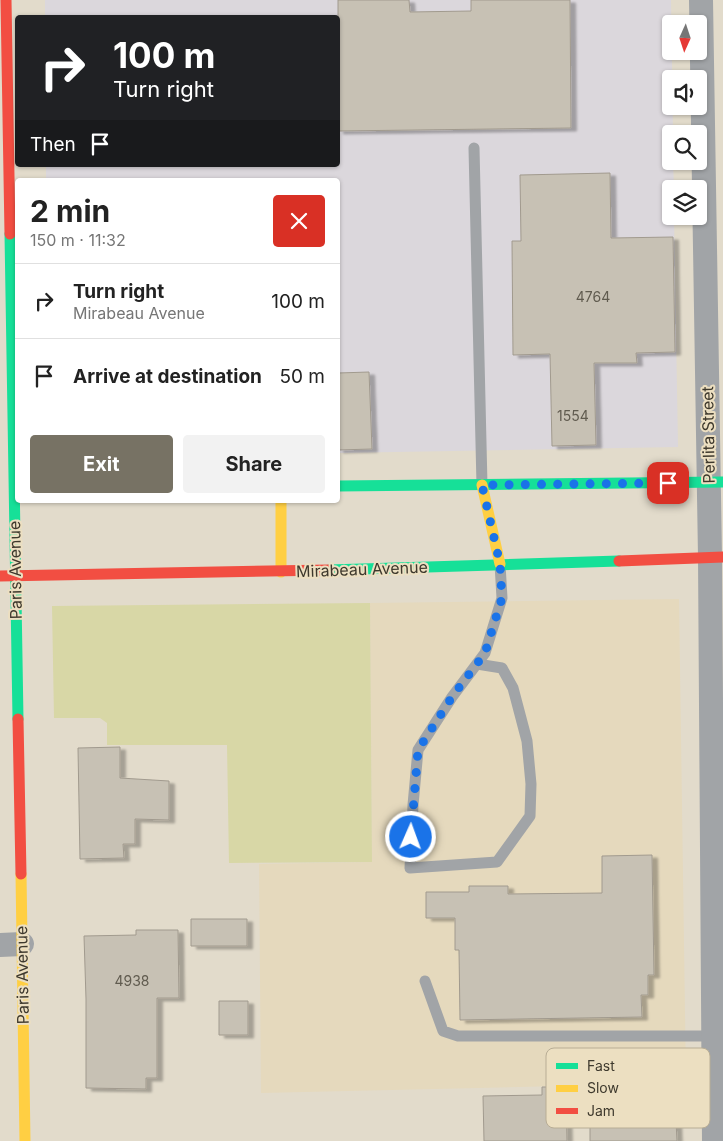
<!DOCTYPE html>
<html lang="en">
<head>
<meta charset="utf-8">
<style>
  body { margin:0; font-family:Inter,sans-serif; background:#f2f2f2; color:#222; height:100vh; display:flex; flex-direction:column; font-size:19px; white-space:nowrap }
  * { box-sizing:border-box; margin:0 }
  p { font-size:16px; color:#767676 }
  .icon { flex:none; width:28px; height:28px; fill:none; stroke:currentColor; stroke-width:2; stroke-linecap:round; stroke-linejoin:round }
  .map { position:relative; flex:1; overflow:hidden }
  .side { position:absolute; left:15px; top:178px; width:325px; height:325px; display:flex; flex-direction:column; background:#fff; border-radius:5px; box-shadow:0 1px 4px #0004 }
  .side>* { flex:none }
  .hud { position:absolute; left:15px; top:15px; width:325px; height:152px; border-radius:5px; box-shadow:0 1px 4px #0004; background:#202124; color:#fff; overflow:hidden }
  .needle { width:32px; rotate:183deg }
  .tools { position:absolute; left:662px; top:15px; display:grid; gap:10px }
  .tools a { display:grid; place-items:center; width:45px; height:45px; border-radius:5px; background:#fff; box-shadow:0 1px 4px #0004; font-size:25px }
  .pin { position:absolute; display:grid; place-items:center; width:42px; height:42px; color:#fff; margin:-21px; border-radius:10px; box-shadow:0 2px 8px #0006 }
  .me { position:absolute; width:55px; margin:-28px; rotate:2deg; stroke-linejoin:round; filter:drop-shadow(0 0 4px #0008) }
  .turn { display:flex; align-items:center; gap:18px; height:105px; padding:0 15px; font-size:22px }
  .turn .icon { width:65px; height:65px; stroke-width:2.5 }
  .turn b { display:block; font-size:35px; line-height:42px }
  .then { display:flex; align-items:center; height:48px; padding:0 15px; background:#0003; gap:10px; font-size:19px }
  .round { display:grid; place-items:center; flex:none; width:52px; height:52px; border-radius:5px; background:#f2f2f2 }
  .summary { display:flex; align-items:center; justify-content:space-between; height:85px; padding:0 15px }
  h1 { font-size:30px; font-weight:700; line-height:38px }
  .primary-button { display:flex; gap:10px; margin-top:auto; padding:10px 15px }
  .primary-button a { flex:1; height:58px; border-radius:5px; background:#777264; color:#fff; font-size:20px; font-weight:700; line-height:58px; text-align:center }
  .primary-button a+a { background:#f2f2f2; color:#222 }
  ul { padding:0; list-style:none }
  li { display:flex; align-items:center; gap:15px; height:75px; padding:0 15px; border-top:1px solid #e0e0e0 }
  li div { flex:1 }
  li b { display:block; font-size:19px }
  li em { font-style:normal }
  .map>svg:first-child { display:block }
</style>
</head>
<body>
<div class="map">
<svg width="723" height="1141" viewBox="0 0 723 1141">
  <defs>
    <filter id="shadow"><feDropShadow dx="5.5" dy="3" stdDeviation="1" flood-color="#0004"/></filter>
  </defs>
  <rect width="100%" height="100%" fill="#e2dbcb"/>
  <path fill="#dbd7dc" d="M45 0H671L673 134H671V161H673L674 189H671V216H674L678 447 338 453V180H46V165H338V18L45 17Z"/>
  <path fill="#e5d9bd" d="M679 599 686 1083 261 1093 259 864 372 862 370 603Z"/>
  <path fill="#d8d7a6" d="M370 603 372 862 229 863 227 745H107V723L100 718H54L52 606Z"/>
  <path fill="#c7c1b4" stroke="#a19a8e" filter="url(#shadow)" d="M338 0H409L410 12 471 11V0H570L571 128 338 131Z
    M610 173 611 238 673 237 675 352 636 353 637 363H594L596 445 552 446 550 354 513 355 512 241H521L520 175Z
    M369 372 372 449 338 450V373Z
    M120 747V778L169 781V820L135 819V844H123L124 858 80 859 78 748Z
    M652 855 654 975H648V995H641L642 1017 460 1020 459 950H455V918H426V892H469V886H508V894L602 893V856Z
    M191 919H247V946H191Z
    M136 930H178L179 998H157V1078H146V1089L86 1088V999L84 936 136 935Z
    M219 1001H248V1035H219Z
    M542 1087H566L567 1141H484L483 1096 542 1095Z
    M618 1110H638L639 1122 676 1121 677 1141H590V1123H619Z"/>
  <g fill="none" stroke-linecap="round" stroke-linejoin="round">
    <path stroke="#a1a4a7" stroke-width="11" d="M474 148 482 485
      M477 664 502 668 513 688 527 741 531 784 530 816 497 862 410 868 413 805 418 750 452 697 485 653 502 598 500 564
      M425 981 443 1031 458 1036H713"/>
    <path stroke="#a1a4a7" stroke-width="24" d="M701 0 710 557 714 1141
      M0 945 22 944"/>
    <path stroke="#16e098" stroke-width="11" d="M10 234 18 719
      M338 486 723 482
      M329 570 619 561"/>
    <path stroke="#ffcf43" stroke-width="11" d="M482 485 500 564
      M281 500V572
      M21 874 25 1141"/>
    <path stroke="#f24e42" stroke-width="11" d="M6 0 10 234
      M619 561 723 557
      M0 576 329 570
      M18 719 21 874"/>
  </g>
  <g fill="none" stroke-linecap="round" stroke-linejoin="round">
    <path stroke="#1a73e8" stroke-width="9" stroke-dasharray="0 16.2" d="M411 837 418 750 452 697 485 653 502 598 500 564 482 485 668 483"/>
  </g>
  <g text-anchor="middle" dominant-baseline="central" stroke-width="4" stroke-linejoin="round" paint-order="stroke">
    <g font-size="14" fill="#605b4f">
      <text x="593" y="296">4764</text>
      <text x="573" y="415">1554</text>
      <text x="132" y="980">4938</text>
    </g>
    <g font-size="16" fill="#3e392d" stroke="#ecdfc1">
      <text transform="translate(708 435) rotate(-91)">Perlita Street</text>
      <text transform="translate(362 569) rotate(-2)">Mirabeau Avenue</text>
      <text transform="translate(15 570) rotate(-91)">Paris Avenue</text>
      <text transform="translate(22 975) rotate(-91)">Paris Avenue</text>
    </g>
  </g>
  <rect x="546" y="1048" width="164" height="80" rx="8" fill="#ecdfc1" stroke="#b8ad95" stroke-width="1"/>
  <rect x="556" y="1063" width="22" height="6" fill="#16e098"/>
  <rect x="556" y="1085" width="22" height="7" fill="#ffcf43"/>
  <rect x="556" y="1108" width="22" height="6" fill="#f24e42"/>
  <g font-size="14" fill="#3e392d">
    <text x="587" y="1071">Fast</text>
    <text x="587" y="1093">Slow</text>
    <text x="587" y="1116">Jam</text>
  </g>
</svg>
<div class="tools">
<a><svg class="needle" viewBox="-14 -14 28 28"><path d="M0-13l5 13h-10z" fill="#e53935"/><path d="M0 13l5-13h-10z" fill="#767676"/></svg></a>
<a><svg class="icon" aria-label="sound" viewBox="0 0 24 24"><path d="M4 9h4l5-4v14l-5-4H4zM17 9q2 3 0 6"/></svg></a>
<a><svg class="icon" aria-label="search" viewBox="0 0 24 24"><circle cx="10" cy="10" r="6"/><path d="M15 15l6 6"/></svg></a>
<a><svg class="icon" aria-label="layers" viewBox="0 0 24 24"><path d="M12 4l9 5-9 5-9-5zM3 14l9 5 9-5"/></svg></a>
</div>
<div class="pin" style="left:668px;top:483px;background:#d93025"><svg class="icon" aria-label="arrive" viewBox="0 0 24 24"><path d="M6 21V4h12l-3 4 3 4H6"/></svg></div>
<svg class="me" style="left:411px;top:837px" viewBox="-20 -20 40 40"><circle r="17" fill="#1a73e8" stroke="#fff" stroke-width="3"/><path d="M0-11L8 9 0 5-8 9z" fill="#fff"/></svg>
<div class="hud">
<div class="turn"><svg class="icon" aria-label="right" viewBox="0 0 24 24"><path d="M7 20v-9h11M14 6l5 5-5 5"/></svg><div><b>100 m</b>Turn right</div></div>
<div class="then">Then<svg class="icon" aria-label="arrive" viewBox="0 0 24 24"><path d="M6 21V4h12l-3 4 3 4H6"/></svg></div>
</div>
<section class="side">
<div class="summary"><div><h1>2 min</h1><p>150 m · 11:32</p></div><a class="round" style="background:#d93025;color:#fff"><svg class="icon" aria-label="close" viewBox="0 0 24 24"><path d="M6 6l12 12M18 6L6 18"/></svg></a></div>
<ul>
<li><svg class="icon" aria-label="right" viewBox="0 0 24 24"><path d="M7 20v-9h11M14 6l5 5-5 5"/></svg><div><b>Turn right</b><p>Mirabeau Avenue</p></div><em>100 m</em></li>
<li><svg class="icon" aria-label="arrive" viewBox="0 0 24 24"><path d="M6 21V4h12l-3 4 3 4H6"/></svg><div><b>Arrive at destination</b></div><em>50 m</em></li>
</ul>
<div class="primary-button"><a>Exit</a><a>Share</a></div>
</section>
</div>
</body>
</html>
